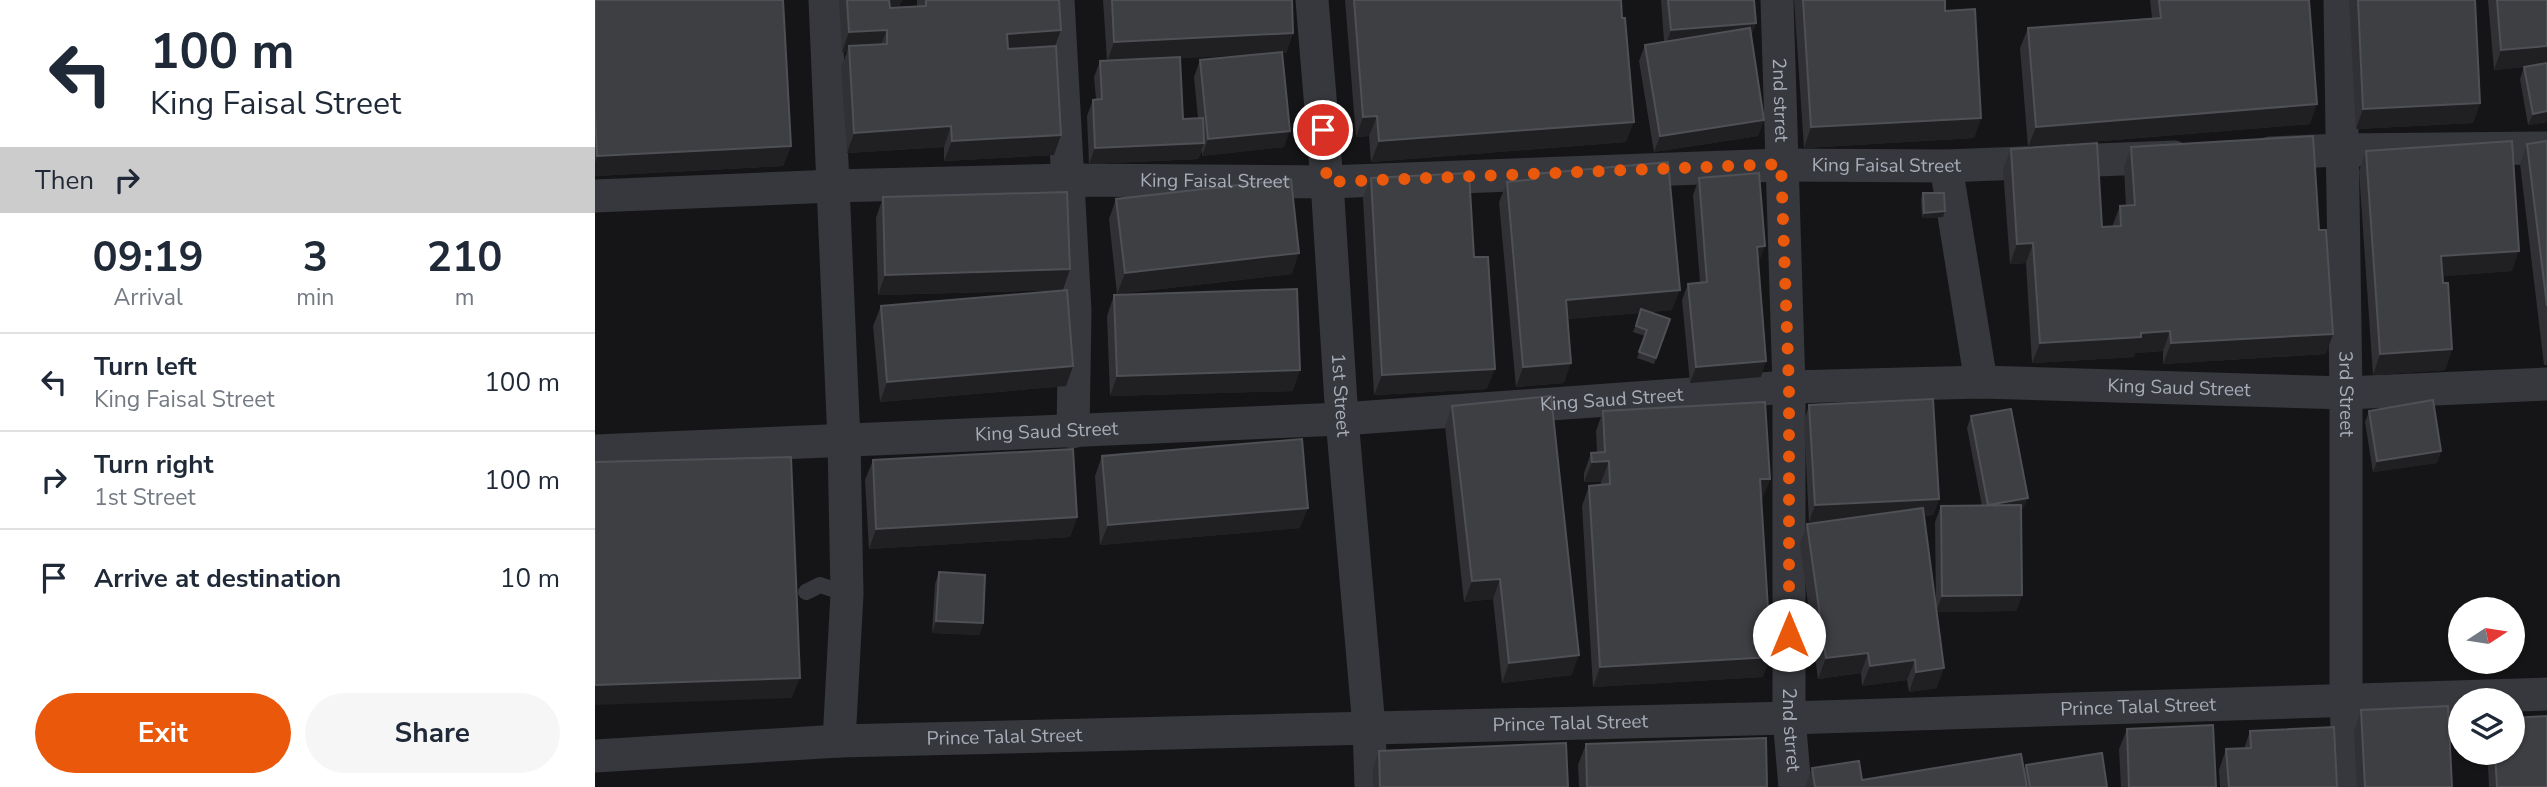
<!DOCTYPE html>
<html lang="en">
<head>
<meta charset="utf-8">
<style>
  body { margin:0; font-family:"Nunito Sans",sans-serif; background:#f6f6f7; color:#1f2937; height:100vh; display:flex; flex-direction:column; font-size:26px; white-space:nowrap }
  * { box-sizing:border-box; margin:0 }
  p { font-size:23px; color:#747a83 }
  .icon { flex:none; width:38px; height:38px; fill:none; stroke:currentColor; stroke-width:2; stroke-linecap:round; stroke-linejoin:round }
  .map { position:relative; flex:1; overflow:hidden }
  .sheet { display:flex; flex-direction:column; background:#fff; width:595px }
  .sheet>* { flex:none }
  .top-card { background:#fff; color:#1f2937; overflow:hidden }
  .needle { width:46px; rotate:78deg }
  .controls { position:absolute; left:1853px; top:597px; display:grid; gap:14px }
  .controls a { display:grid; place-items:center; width:77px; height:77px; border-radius:50%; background:#fff; box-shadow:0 2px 5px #0004; font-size:35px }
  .pin { position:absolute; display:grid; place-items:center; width:60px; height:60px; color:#fff; margin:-30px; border:4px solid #fff; border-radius:50%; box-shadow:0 2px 7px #0007 }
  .me { position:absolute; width:77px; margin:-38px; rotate:0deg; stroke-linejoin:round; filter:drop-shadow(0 0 5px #0008) }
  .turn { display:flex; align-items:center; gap:24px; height:147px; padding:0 35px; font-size:32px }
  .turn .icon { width:91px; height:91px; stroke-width:2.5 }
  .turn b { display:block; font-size:49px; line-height:60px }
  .then { display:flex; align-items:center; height:66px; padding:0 35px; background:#0003; gap:14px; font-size:26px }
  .eta { display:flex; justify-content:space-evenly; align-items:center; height:119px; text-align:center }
  .eta b { font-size:42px; font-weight:700; line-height:49px }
  .button { display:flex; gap:14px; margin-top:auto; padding:14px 35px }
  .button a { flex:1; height:80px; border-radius:42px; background:#ea580c; color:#fff; font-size:28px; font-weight:700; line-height:80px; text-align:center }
  .button a+a { background:#f6f6f7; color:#1f2937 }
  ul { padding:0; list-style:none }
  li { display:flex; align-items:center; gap:21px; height:98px; padding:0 35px; border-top:2px solid #e0e1e3 }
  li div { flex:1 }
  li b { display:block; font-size:26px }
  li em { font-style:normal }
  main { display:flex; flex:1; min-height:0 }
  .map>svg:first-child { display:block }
</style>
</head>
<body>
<main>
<section class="sheet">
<div class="top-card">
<div class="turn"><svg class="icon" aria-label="left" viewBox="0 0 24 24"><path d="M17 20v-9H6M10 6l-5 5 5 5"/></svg><div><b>100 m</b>King Faisal Street</div></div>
<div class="then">Then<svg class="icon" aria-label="right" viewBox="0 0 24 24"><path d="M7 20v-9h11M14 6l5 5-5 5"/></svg></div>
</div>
<div class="eta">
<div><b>09:19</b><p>Arrival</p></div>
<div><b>3</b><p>min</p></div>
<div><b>210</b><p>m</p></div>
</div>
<ul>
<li><svg class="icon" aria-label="left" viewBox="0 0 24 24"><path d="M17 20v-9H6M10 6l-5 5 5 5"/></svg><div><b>Turn left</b><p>King Faisal Street</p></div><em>100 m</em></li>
<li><svg class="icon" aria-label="right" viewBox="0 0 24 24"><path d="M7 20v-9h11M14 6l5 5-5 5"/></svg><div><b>Turn right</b><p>1st Street</p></div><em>100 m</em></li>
<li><svg class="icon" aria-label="arrive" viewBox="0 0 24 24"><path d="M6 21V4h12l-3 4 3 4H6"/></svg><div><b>Arrive at destination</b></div><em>10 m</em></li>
</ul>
<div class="button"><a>Exit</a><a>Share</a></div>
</section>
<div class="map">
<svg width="1952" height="787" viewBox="0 0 1952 787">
  <rect width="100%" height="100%" fill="#151517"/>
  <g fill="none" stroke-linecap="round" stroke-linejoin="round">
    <path stroke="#36383d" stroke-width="16" d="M211 592 225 585 252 594"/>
    <g stroke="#36383d" stroke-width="33">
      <path d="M230 0 249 441 252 594 244 741"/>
      <path d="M463 0 480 311 478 432"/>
      <path id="s1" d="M717 0 732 182 747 419 774 727 776 787"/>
      <path id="s2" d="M1182 0 1194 387V718L1200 787"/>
      <path id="s3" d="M1745 0 1751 393V699L1754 787"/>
      <path d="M1675 153 1747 150 1952 148"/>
      <path d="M1351 166 1386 382"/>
      <path id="s4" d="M0 196 238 186 472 180 732 182 1186 165 1351 166 1579 157"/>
      <path id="s5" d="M0 451 747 419 1194 387 1386 382 1751 393 1952 384"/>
      <path id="s6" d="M0 756 244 741 1194 718 1952 694"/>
    </g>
  </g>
  <path fill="#313135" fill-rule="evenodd" d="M0 0 196 146 188 166 0 176Z
    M244 0H307L304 7 322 6V0H464L460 46 459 155 349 161V147L252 153 246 67 252 52H247Z
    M508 0H697L698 33 691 53H687L689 147 607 156V150L603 159 494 164 492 116 498 100 501 99 499 77 505 61 512 60ZM669 54 605 60 599 77 603 118 588 119 585 58Z
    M750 0H1026L1031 142 776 162 774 136 761 137Z
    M1066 0H1159L1161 23 1156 36 1169 120 1163 136 1059 152 1044 61 1050 45 1069 41Z
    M1199 0H1350V11L1386 118 1379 138 1209 148Z
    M1555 0H1714L1715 124 1433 147 1425 48 1433 28 1557 18Z
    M1754 0H1880L1885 103 1878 123 1761 129Z
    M1893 0H1952V122L1933 125 1925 79 1929 67 1899 70Z
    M1952 141V365H1949L1925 164 1932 144Z
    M1536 147 1731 354 1568 364V351L1540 353 1539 357 1437 363 1431 263 1415 264 1408 169 1416 149 1507 227H1517L1525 206H1531L1529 167Z
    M1771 151 1917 271 1848 276 1857 349 1850 370 1778 375 1764 171Z
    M939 174 1077 310 1055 312 1075 319 1059 364 1042 358 1050 336 1038 332 1045 313 972 319 969 383 921 387 904 202 912 182 937 180Z
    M776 178 879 257 892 389 779 395 768 198Z
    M1104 178 1170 246 1163 262 1166 377 1095 383 1087 300 1093 284 1105 282 1098 195Z
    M1328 193 1348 217 1327 218 1326 199Z
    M288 197 468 290 283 295 281 218Z
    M521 199 697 274 522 294 514 219Z
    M519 295 698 391 515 396 512 316Z
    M286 306 478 366 471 386 285 402 278 326Z
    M1214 405 1344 499 1338 515 1329 516 1341 604 1340 522 1346 506H1387L1372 428 1376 416 1428 509 1426 510 1427 595 1421 611 1342 612V688L1314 692 1312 680 1267 686 1266 673 1223 679 1205 544 1212 524 1242 520 1214 522 1209 421Z
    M857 406 977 675 907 683 898 599 869 602 850 426Z
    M1008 411 1175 479 1167 499H1166L1168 677 998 687 987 506 994 486 1006 485V482H989V473L996 453 1002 452 1001 431Z
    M1774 411 1846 451 1842 463 1778 472 1770 422Z
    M507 456 705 528 505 545 500 476Z
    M278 460 482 517 475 537 274 549 270 480Z
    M344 572 388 623 384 635 337 633 340 584Z
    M1766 710 1857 787H1762L1759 731Z
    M1532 729 1621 787H1526L1524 749Z
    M1655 731 1742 787H1625L1624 770 1631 749H1649Z
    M991 744 1172 787H984L983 765Z
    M784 751 973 787H778V768Z
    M1897 752H1918L1952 787H1894L1893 765Z
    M1431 765 1512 787H1210L1217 768 1267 780 1429 770Z"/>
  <path fill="#202023" d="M290 0H307L303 10 286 11Z
    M1161 23 1155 40 1070 46 1076 30Z
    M292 30 284 50 254 46 252 52H247L254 32Z
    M466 30 458 51 405 54 412 34Z
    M698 33 691 53 512 62 519 42Z
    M1952 46V65L1899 70 1906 50Z
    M1885 103 1878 123 1761 129 1768 109Z
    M1722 104 1715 124 1433 147 1441 127Z
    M1952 111V122L1933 125 1938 114Z
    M782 116 774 136 761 137 768 117Z
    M1386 118 1379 138 1209 148 1216 127Z
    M1169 120 1163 136 1059 152 1065 136Z
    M1039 122 1031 142 776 162 784 141Z
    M356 126 349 147 252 153 259 133Z
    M695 131 689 147 607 156 613 139Z
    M466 135 459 155 349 161 357 141Z
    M609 143 603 159 494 164 500 148Z
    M196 146 188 166 0 176V163L2 156Z
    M1350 211 1348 217 1327 218 1329 213Z
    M1438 243 1431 263 1415 264 1422 244Z
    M1170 246 1164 262 1156 263 1162 247Z
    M1924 251 1917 271 1839 277 1846 256Z
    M704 253 697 274 522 294 530 273Z
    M475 269 468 290 283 295 290 275Z
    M1085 290 1077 310 963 320 971 300Z
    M1575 331 1568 351 1540 353 1539 357 1437 363 1445 343Z
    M1738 334 1731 354 1568 364 1576 343Z
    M1857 349 1850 370 1778 375 1785 354Z
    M1171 361 1166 377 1095 383 1101 367Z
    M976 363 969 383 921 387 928 367Z
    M478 366 471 386 285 402 292 382Z
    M900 369 892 389 779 395 787 375Z
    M705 370 698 391 515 396 522 376Z
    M1846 451 1842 463 1778 472 1782 461Z
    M1014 461 1006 482H989L997 462Z
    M1165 479H1175L1167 499H1157Z
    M1433 498 1428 509 1389 516 1393 505Z
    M1344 499 1338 515 1214 522 1220 505Z
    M713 508 705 528 505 545 513 525Z
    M482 517 475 537 274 549 281 529Z
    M905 579 898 599 869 602 877 581Z
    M1427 595 1421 611 1341 612 1347 596Z
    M341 621 388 623 384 635 337 633Z
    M1273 653 1266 673 1223 679 1231 658Z
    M984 655 977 675 907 683 914 663Z
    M1176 657 1168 677 998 687 1005 667Z
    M1320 660 1312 680 1267 686 1275 666Z
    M1349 668 1342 688 1314 692 1321 672Z
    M205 678 197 698 0 705V685Z"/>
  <path fill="#3e3f43" stroke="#4e5055" stroke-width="2" d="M0 0H188L196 146 2 156 0 112Z
    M252 0H294L295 8 331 6V0H464L466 30 412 34 413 49 461 46 466 135 357 141 356 126 259 133 254 46 292 44V30L254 32Z
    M517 0H697L698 33 519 42Z
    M759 0H1026L1027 18H1030L1039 122 784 141 782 116 768 117Z
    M1073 0H1159L1161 23 1076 30Z
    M1208 0H1350V11L1380 9 1386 118 1216 127Z
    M1564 0H1714L1722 104 1441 127 1433 28 1566 18Z
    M1763 0H1880L1885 103 1768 109Z
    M1902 0H1952V46L1906 50Z
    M1155 28 1169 120 1065 136 1050 45Z
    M687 52 695 131 613 139 605 60Z
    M585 57 588 119 608 118 609 143 500 148 498 100 507 99 505 61Z
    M1952 63V111L1938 114 1929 67Z
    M1718 136 1724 230H1731L1738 334 1576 343 1575 331 1546 333V337L1445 343 1438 243 1422 244 1416 149 1502 143 1507 227 1526 226 1525 206 1540 205 1536 147Z
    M1917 141 1924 251 1846 256 1848 283H1853L1857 349 1785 354 1771 151Z
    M1952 141V306L1932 144Z
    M1073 162 1085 290 971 300 976 363 928 367 912 182 940 179 939 174Z
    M874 173 879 257H893L900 369 787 375 776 178Z
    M1164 173 1170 246 1162 247 1171 361 1101 367 1093 284 1112 282 1104 178Z
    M696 179 704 253 530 273 521 199Z
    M472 192 475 269 290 275 288 197Z
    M1328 193H1349L1350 211 1329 213Z
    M702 289 705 370 522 376 519 295Z
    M472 290 478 366 292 382 286 306Z
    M1046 309 1075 319 1061 358 1044 352 1052 330 1041 326Z
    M956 396 984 655 914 663 905 579 877 581 857 406Z
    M1338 399 1344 499 1220 505 1214 405Z
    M1838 400 1846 451 1782 461 1774 411Z
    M1170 402 1175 479H1165L1176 657 1005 667 994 486 1015 484 1014 461 997 462 996 453 1010 452 1008 411Z
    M1416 409 1433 498 1393 505 1376 416Z
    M707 439 713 508 513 525 507 456Z
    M478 449 482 517 281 529 278 460Z
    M196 457 205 678 0 685V462Z
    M1426 505 1427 595 1347 596 1346 506Z
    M1328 508 1349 668 1321 672 1320 660 1275 666 1273 653 1231 658 1212 524Z
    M344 572 390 575 388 623 341 621Z
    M1853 706 1857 787H1770L1766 710Z
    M1952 716V787H1902L1900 752H1918V718Z
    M1618 725 1621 787H1534L1532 729Z
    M1739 727 1742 787H1634L1631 749 1656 748 1655 731Z
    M1171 738 1172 787H992L991 744Z
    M971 743 973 787H785L784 751Z
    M1507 753 1512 787H1435L1431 765Z
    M1426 754 1432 787H1220L1217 768 1264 761 1267 780Z"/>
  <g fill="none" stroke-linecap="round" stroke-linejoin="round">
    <path stroke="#ea580c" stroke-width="12" stroke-dasharray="0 21.6" d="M728 130 732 182 1186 164 1194 387V635"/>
  </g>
  <g text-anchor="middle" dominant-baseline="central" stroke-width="7" stroke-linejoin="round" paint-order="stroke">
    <g font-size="19" fill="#a7adb8" stroke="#101012">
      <text stroke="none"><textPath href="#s2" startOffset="100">2nd strret</textPath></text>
      <text stroke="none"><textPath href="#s4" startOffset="1292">King Faisal Street</textPath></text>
      <text stroke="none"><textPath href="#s4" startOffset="620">King Faisal Street</textPath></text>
      <text stroke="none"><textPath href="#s5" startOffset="1586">King Saud Street</textPath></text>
      <text stroke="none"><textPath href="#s3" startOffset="394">3rd Street</textPath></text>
      <text stroke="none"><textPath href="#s1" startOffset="396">1st Street</textPath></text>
      <text stroke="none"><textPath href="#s5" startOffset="1018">King Saud Street</textPath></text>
      <text stroke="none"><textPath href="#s5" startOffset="452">King Saud Street</textPath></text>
      <text stroke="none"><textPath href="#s6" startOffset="1544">Prince Talal Street</textPath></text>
      <text stroke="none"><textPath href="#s6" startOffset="976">Prince Talal Street</textPath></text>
      <text stroke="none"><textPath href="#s2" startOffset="730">2nd strret</textPath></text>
      <text stroke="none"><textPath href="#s6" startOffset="410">Prince Talal Street</textPath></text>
    </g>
  </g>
</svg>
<div class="controls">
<a><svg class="needle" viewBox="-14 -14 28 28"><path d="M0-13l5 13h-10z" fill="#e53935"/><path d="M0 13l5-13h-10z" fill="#747a83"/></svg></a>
<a><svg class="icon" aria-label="layers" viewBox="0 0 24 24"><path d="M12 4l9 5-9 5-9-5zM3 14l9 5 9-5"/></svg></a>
</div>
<div class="pin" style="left:728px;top:130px;background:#d93025"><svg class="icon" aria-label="arrive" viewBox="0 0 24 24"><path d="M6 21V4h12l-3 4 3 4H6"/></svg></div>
<svg class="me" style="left:1194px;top:635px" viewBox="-20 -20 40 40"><circle r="19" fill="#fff"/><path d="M0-13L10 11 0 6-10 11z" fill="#ea580c"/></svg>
</div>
</main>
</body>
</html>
